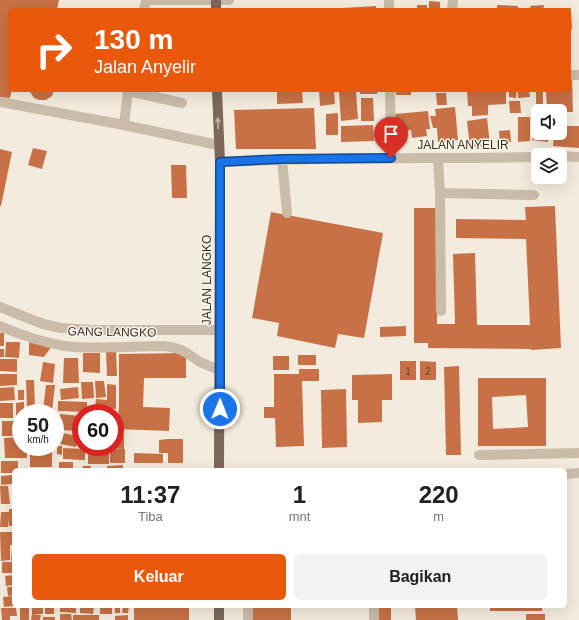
<!DOCTYPE html>
<html lang="id">
<head>
<meta charset="utf-8">
<style>
  body { margin:0; font-family:Helvetica,sans-serif; background:#f2f2f2; color:#202124; height:100vh; display:flex; flex-direction:column; font-size:15px; white-space:nowrap }
  * { box-sizing:border-box; margin:0 }
  p { font-size:13px; color:#757577 }
  .icon { flex:none; width:22px; height:22px; fill:none; stroke:currentColor; stroke-width:2; stroke-linecap:round; stroke-linejoin:round }
  .map { position:relative; flex:1; overflow:hidden }
  .details { position:absolute; left:12px; top:468px; width:555px; height:140px; display:flex; flex-direction:column; background:#fff; border-radius:6px; box-shadow:0 4px 16px #0002 }
  .details>* { flex:none }
  .banner { position:absolute; left:8px; top:8px; width:563px; height:84px; border-radius:6px; box-shadow:0 4px 16px #0002; background:#ea580c; color:#fff; overflow:hidden }
  .tools { position:absolute; left:531px; top:104px; display:grid; gap:8px }
  .tools a { display:grid; place-items:center; width:36px; height:36px; border-radius:6px; background:#fff; box-shadow:0 4px 16px #0002; font-size:20px }
  .speed { position:absolute; left:12px; top:404px; display:flex; gap:8px; font-size:20px; font-weight:700; text-align:center }
  .speed>* { display:grid; place-content:center; width:52px; height:52px; border-radius:50%; background:#fff; box-shadow:0 4px 16px #0002; line-height:1 }
  .speed small { font-size:10px; font-weight:400 }
  .speed .limit { border:6px solid #d22; background:#fff; color:#111 }
  .pin { position:absolute; display:grid; place-items:center; width:34px; height:34px; color:#fff; margin:-41px -17px; border-radius:50% 50% 50% 0; rotate:-45deg; box-shadow:0 0 4px #0007 }
  .pin .icon { rotate:45deg }
  .me { position:absolute; width:44px; margin:-22px; rotate:1deg; stroke-linejoin:round; filter:drop-shadow(0 0 3px #0008) }
  .turn { display:flex; align-items:center; gap:14px; height:84px; padding:0 20px; font-size:18px }
  .turn .icon { width:52px; height:52px; stroke-width:2.5 }
  .turn b { display:block; font-size:28px; line-height:34px }
  .eta { display:flex; justify-content:space-evenly; align-items:center; height:68px; text-align:center }
  .eta b { font-size:24px; font-weight:700; line-height:28px }
  .button { display:flex; gap:8px; margin-top:auto; padding:8px 20px }
  .button a { flex:1; height:46px; border-radius:6px; background:#ea580c; color:#fff; font-size:16px; font-weight:700; line-height:46px; text-align:center }
  .button a+a { background:#f2f2f2; color:#202124 }
  .map>svg:first-child { display:block }
</style>
</head>
<body>
<div class="map">
<svg width="579" height="620" viewBox="0 0 579 620">
  <rect width="100%" height="100%" fill="#f3ebdd"/>
  <path fill="#c87146" fill-rule="evenodd" d="M0 0H59L57 10H10V90H12L10 98 0 97Z
    M429 1 440 2V10H429Z
    M417 5H427V10H417Z
    M497 5 518 6V10H497Z
    M544 5 543 10H531L530 6Z
    M376 6V10H343V8Z
    M289 8H310V10H289Z
    M552 8H571L572 29 569 30V10H552Z
    M572 78 573 112H560V111H547L546 90H569V79Z
    M29 90H54V91L52 96 46 100H39L34 98Z
    M277 90H302L303 103 277 104Z
    M319 90H334L335 104 320 106Z
    M360 90H377V94H360Z
    M396 90H411V95H396Z
    M506 90V104L488 105V115L472 116V106H468L467 91Z
    M509 90H517L516 98 509 97Z
    M518 90H529L530 97 518 98Z
    M536 90H543V111H538V113H536Z
    M356 91 358 119 341 121 339 92Z
    M436 93H446L447 105H437Z
    M361 98H373L374 121H361Z
    M509 101H520L521 113H510Z
    M455 107 458 140 438 142 437 128H433L430 116H436L435 109Z
    M314 108 316 149H236L234 110Z
    M428 111 430 129H426L427 136 412 138 411 130 397 132 395 114Z
    M338 113V135H326V114Z
    M518 117H530V141L518 142Z
    M487 118 490 145 470 147 467 121Z
    M534 121H538V133H549L548 142 532 140Z
    M373 125 374 141 341 142V126Z
    M560 126H579V148L553 146 554 133H560Z
    M510 130 511 142 500 143 499 131Z
    M33 148 47 151 42 169 28 165Z
    M0 149 12 152 1 206H0Z
    M171 165H186L187 198H172Z
    M555 206 561 348 531 350V349L428 348V343H414V208H437V324H455L453 254 475 253 477 325H530L526 239 456 238V219L526 220 525 207Z
    M271 212 383 233 364 338 338 334 335 348 277 336 279 323 252 318Z
    M406 326V336L380 337V327Z
    M0 333H4V346H0Z
    M6 342H20L19 358 5 357Z
    M29 342 52 346 44 357 29 355Z
    M0 349H4V357H0Z
    M106 350H116L117 376H107Z
    M83 353H100V373L83 372Z
    M186 353V378H144L143 407 170 408 169 431 117 429 119 406V354Z
    M298 355H316V365H298Z
    M273 356H289V370H273Z
    M64 358H78L79 383H63Z
    M0 359H17V372L0 371Z
    M400 361H416V380H400Z
    M420 361 436 362V380H420Z
    M43 362 55 364 53 383 40 381Z
    M459 366 461 455H446L444 367Z
    M299 369H319V381H302L304 446 276 447 275 418H264V407H274V374H299Z
    M0 374H17V385L0 386Z
    M392 374V400H382V422L358 423V400H352V375Z
    M478 378H546V446H478ZM526 395 528 427 493 429 492 397Z
    M26 380H34L35 409H27Z
    M95 381H104L106 397 96 398Z
    M81 382H93L94 398 82 399Z
    M107 384 116 385V409L95 407 96 399 107 400Z
    M46 385H55L52 411 43 410Z
    M14 387 15 400 0 401V388Z
    M78 387 79 398 61 400 60 389Z
    M346 389 347 447 322 448 321 390Z
    M18 390H24V400H18Z
    M58 401 87 402V412L58 411Z
    M24 402V413H21V416H16V403Z
    M0 403H13V418H0Z
    M60 414 81 416V431L59 430Z
    M2 421H21V436H2Z
    M62 433 78 436 76 447 60 444Z
    M115 436H124V449L109 448V447H115Z
    M21 437V447H27V458H5L4 438Z
    M168 439H183V463H168V453H159V440Z
    M57 446H62V455L57 454Z
    M30 447H52V467H30Z
    M63 448 85 449V460L63 459Z
    M110 449H125V463H110Z
    M88 450H109V464H88Z
    M134 453 163 454V463H134Z
    M1 461H18V470H14V473H1Z
    M59 462H73V470H59Z
    M123 465V470H107V466Z
    M83 466H91L90 470H82Z
    M43 468V470H21V469Z
    M12 475V484L1 485V476Z
    M0 486H8L10 504H1Z
    M9 509H14V526H9V518L8 527H0L1 512H9Z
    M0 532H14V545H10V560L1 561Z
    M12 548H14V561H11Z
    M2 562H14V573H2Z
    M14 575V585L6 586 5 576Z
    M7 587H14V595L8 596Z
    M14 596V606L4 607 3 597Z
    M32 606H43V614H32Z
    M45 606H54V614H45Z
    M60 606H76V613L60 612Z
    M80 606H94L93 614 80 613Z
    M100 606H112V614H100Z
    M115 606H120V613H115Z
    M123 606H129L128 613H122Z
    M134 606H189V620H134Z
    M252 606 291 607V620H251Z
    M322 606H353V608H322Z
    M379 606H391V620H379Z
    M415 606H457L458 620H416Z
    M490 606H542V611H490Z
    M1 608H16L17 616H10V620H2Z
    M20 608H29V620H20Z
    M32 614 41 615 40 620H31Z
    M60 614H71L72 620H60Z
    M526 614H545V620H526Z
    M73 615H99V620H73Z
    M128 615V620H115V616Z
    M43 617H55V620H43Z"/>
  <g fill="none" stroke-linecap="round" stroke-linejoin="round">
    <path stroke="#cbbca9" stroke-width="10" d="M146 0H229
      M389 0V10
      M144 10 146 0
      M452 10 453 0
      M569 75H579
      M390 90 391 158
      M128 91 182 103
      M0 102 124 125 218 145
      M124 125 128 90
      M560 156 579 157
      M282 159 287 213
      M438 159 440 193 441 311
      M220 162C326 157 432 159 538 157
      M440 193 534 195
      M0 307 43 324 61 328 93 330H220
      M0 326C21 335 42 342 65 346 94 350 133 346 163 346 183 348 185 352 200 362 207 365 214 368 220 371
      M479 455 579 453
      M565 474 579 473
      M248 606V620
      M374 606V620"/>
    <path stroke="#7b685a" stroke-width="10" d="M216 0V10
      M217 90 220 162 219 470
      M219 620V606"/>
  </g>
  <defs><path id="oneway-solid" d="M-6-.8H1V-3.2L6.5 0L1 3.2V.8H-6Z"/></defs>
  <use fill="#c1b5a9" href="#oneway-solid" transform="translate(218 123) rotate(-91)"/>
  <g fill="none" stroke-linecap="round" stroke-linejoin="round">
    <g stroke="#114b97" stroke-width="10">
      <path id="route" d="M220 409V162L282 159 391 158"/>
    </g>
    <use href="#route" stroke="#1a73e8" stroke-width="7"/>
  </g>
  <g text-anchor="middle" dominant-baseline="central" stroke-width="3" stroke-linejoin="round" paint-order="stroke">
    <g font-size="10" fill="#5c4030">
      <text x="408" y="371">1</text>
      <text x="428" y="371">2</text>
    </g>
    <g font-size="12" fill="#382f29" stroke="#faf4ea">
      <text x="463" y="145">JALAN ANYELIR</text>
      <text transform="translate(207 280) rotate(-90)">JALAN LANGKO</text>
      <text transform="translate(112 332) rotate(1)">GANG LANGKO</text>
    </g>
  </g>
</svg>
<div class="tools">
<a><svg class="icon" aria-label="sound" viewBox="0 0 24 24"><path d="M4 9h4l5-4v14l-5-4H4zM17 9q2 3 0 6"/></svg></a>
<a><svg class="icon" aria-label="layers" viewBox="0 0 24 24"><path d="M12 4l9 5-9 5-9-5zM3 14l9 5 9-5"/></svg></a>
</div>
<div class="speed"><div>50<small>km/h</small></div><div class="limit">60</div></div>
<div class="pin" style="left:391px;top:158px;background:#d93025"><svg class="icon" aria-label="arrive" viewBox="0 0 24 24"><path d="M6 21V4h12l-3 4 3 4H6"/></svg></div>
<svg class="me" style="left:220px;top:409px" viewBox="-20 -20 40 40"><circle r="17" fill="#1a73e8" stroke="#fff" stroke-width="3"/><path d="M0-11L8 9 0 5-8 9z" fill="#fff"/></svg>
<div class="banner">
<div class="turn"><svg class="icon" aria-label="right" viewBox="0 0 24 24"><path d="M7 20v-9h11M14 6l5 5-5 5"/></svg><div><b>130 m</b>Jalan Anyelir</div></div>
</div>
<section class="details">
<div class="eta">
<div><b>11:37</b><p>Tiba</p></div>
<div><b>1</b><p>mnt</p></div>
<div><b>220</b><p>m</p></div>
</div>
<div class="button"><a>Keluar</a><a>Bagikan</a></div>
</section>
</div>
</body>
</html>
